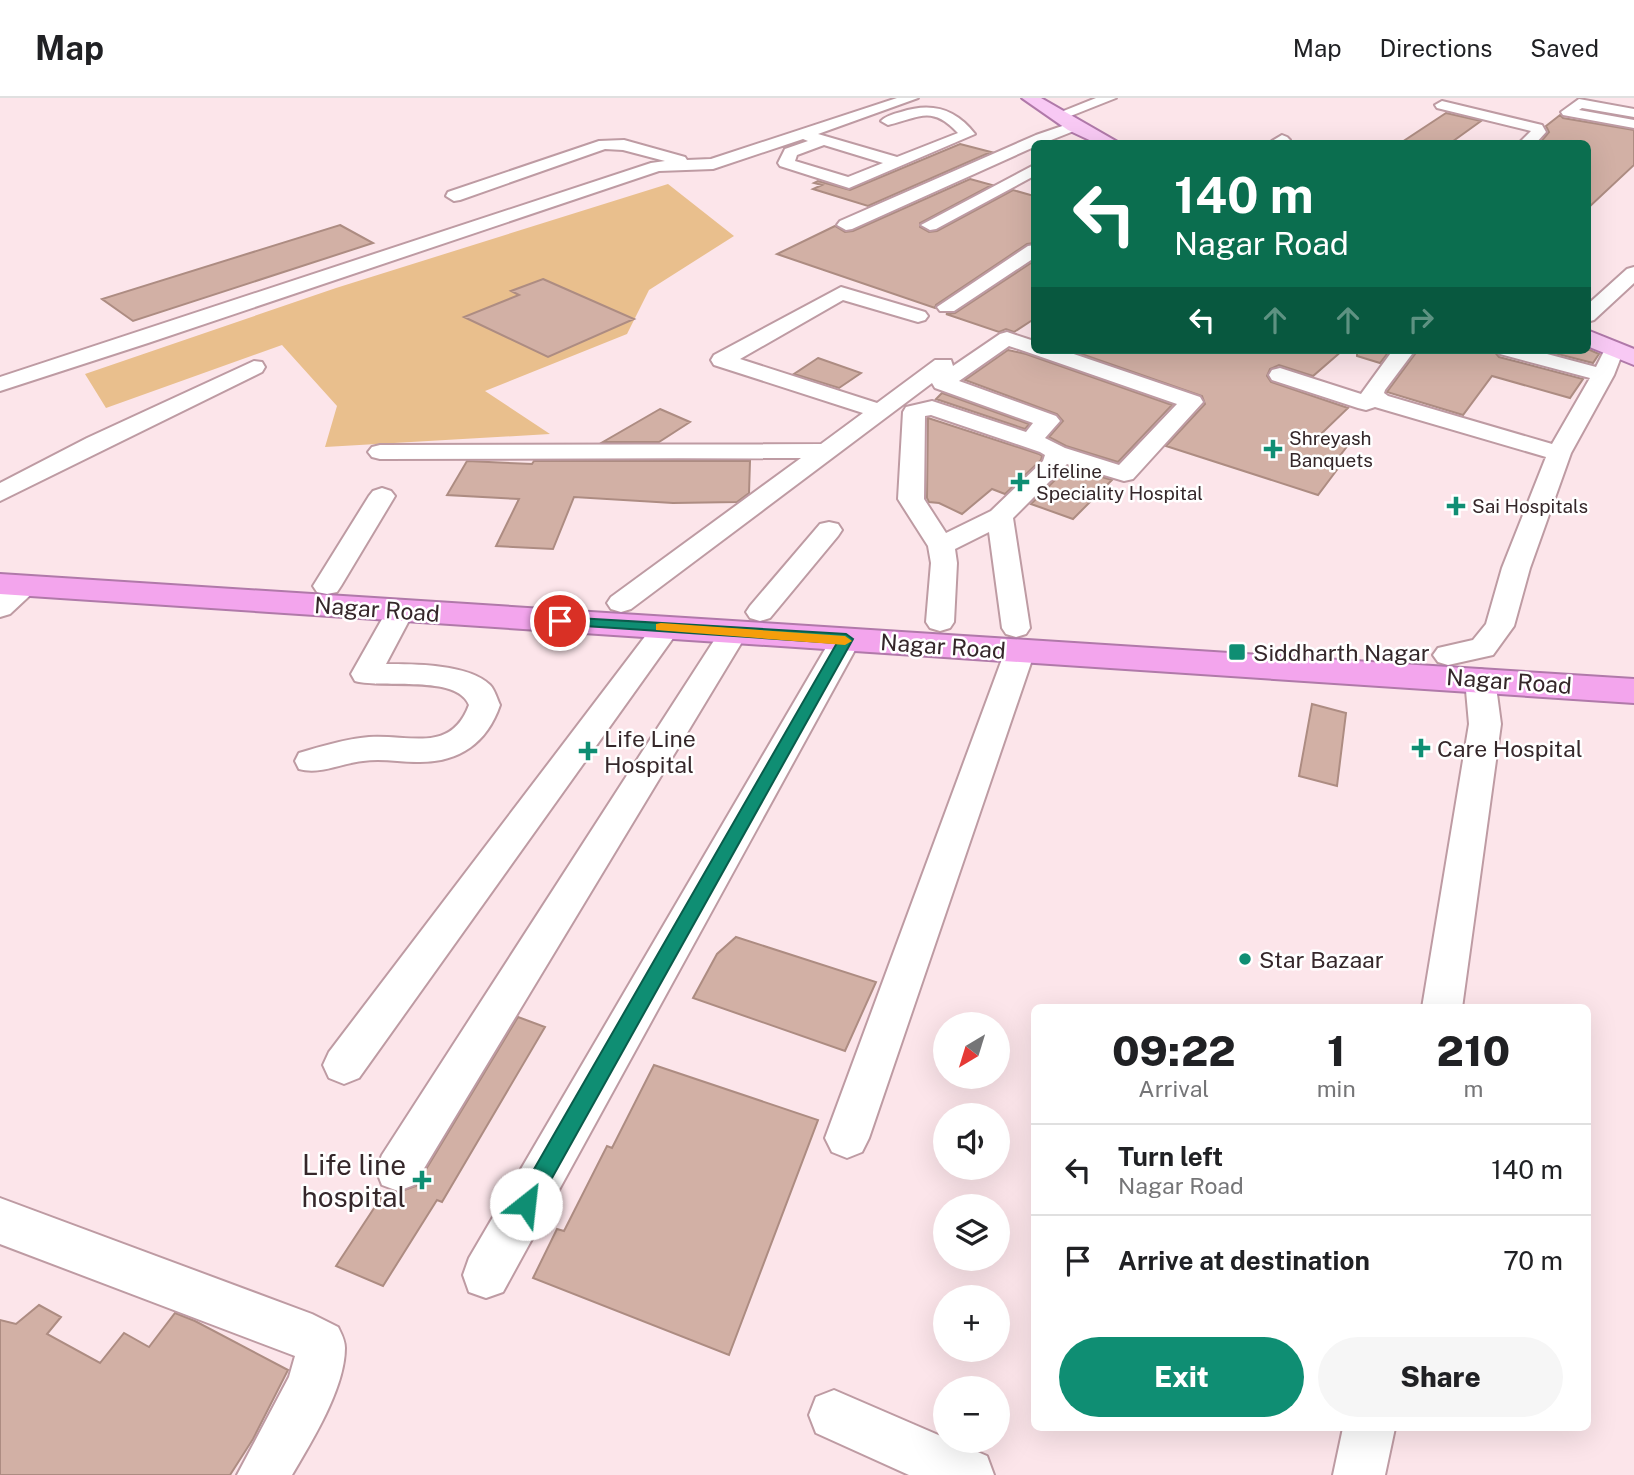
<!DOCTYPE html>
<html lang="en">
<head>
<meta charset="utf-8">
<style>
  body { margin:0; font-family:"Public Sans",sans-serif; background:#f6f6f6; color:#202124; height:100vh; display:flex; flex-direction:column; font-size:26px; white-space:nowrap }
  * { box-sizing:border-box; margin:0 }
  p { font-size:23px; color:#757577 }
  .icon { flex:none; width:38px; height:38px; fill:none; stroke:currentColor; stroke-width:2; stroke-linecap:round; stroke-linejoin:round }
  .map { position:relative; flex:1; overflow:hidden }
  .details { position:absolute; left:1031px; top:906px; width:560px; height:427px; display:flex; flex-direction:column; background:#fff; border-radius:10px; box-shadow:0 7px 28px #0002 }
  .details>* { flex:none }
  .top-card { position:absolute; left:1031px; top:42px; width:560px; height:214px; border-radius:10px; box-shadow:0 7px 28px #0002; background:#0b6e4f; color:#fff; overflow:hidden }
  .needle { width:46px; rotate:218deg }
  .buttons { position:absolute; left:933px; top:914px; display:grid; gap:14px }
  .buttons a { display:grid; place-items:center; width:77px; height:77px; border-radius:50%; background:#fff; box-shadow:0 7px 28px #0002; font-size:35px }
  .pin { position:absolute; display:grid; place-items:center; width:60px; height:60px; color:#fff; margin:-30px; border:4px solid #fff; border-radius:50%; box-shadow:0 2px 7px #0007 }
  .me { position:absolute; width:77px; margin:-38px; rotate:29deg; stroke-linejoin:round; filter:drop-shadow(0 0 5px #0008) }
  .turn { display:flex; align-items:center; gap:24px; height:147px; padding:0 28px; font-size:32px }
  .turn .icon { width:91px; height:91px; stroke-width:2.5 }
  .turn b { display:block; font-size:49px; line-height:60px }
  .lanes { display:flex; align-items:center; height:66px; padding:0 28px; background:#0003; justify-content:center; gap:35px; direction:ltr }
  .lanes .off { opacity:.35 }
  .eta { display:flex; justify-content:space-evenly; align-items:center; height:119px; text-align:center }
  .eta b { font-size:42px; font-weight:800; line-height:49px }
  .action { display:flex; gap:14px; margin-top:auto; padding:14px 28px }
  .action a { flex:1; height:80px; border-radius:42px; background:#0f8e73; color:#fff; font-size:28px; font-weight:800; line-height:80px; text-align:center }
  .action a+a { background:#f6f6f6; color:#202124 }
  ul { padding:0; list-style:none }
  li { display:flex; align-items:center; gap:21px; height:91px; padding:0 28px; border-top:2px solid #e0e0e0 }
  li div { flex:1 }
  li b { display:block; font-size:26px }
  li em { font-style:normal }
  header { display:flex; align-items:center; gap:42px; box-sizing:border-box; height:98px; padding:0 35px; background:#fff; border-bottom:2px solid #e0e0e0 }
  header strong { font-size:33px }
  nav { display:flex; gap:38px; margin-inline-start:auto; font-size:24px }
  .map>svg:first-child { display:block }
</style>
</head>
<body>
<header>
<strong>Map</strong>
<nav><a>Map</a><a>Directions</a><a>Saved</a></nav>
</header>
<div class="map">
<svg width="1634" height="1377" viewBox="0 0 1634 1377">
  <rect width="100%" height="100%" fill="#fce5ea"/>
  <path fill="#e9bf8d" d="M668 86 734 138 649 192 627 236 485 293 550 336 325 349 337 308 282 247 106 310 85 276 336 190Z"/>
  <path fill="#d2b0a5" stroke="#ad8c82" stroke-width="2" d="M1446 15 1481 23 1449 46H1399Z
    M1560 17 1563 20 1634 32V67L1587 111V46H1539L1549 34 1546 28Z
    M960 46 991 54 868 108 813 91 822 87 814 85 818 83 850 92Z
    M970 81 992 87 920 125V129L929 134 937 133 1013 92 1034 98V145L1027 146 936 207 935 210 777 156 835 128 845 134 853 133Z
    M340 127 373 145 133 223 102 201Z
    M1034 163V221L1014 234 1006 231 999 234 946 216 955 215Z
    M543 181 634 221 548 259 464 219 519 197 511 193Z
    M1008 252 1026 256 1172 307 1118 364 1066 348 1049 339 1063 323 1057 316 965 282Z
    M1070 252H1343L1313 278 1279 267 1270 271 1267 278 1271 284 1348 310 1322 335 1351 343 1333 367 1339 369 1318 397 1166 348 1205 306 1202 298Z
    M1357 252H1390L1380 265 1357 258Z
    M1418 252H1493L1499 259 1583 281 1570 300 1492 278 1463 317 1387 294Z
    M1542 252H1590L1599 256 1593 265Z
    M818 260 861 275 839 290 794 276Z
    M942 295 1029 326 1025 331 936 301Z
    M660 311 690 324 659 344H603Z
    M928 320 1039 356 1042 358 1041 362 1005 396 992 391 962 416 939 405 929 404 927 400Z
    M467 363 532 366 534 363H750L749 395 737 404 673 405 574 399 553 451 496 448 519 401 447 397Z
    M1068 369 1112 382 1073 421 1031 406Z
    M1312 606 1346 615 1337 688 1299 678Z
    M736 839 876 884 845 953 693 900 717 856Z
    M518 919 545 929 442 1104 437 1102 383 1188 336 1168 384 1095 393 1099 396 1095 416 1088Z
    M654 967 818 1022 729 1257 533 1180 557 1131 564 1133 607 1048 612 1050Z
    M39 1207 61 1219 47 1236 100 1265 124 1235 149 1249 175 1215 195 1223 288 1272 253 1341 230 1377H0V1222L16 1226Z"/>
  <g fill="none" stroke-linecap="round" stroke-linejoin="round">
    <g stroke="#be9ba3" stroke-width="4">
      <path id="minor" d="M897 0H918L818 36 897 59 958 35C932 7 920 19 888 27L881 23C886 18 893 16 901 14 931 4 955 10 975 36L849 90 780 68 778 65 785 51 808 43 803 41 713 71 659 73 148 245 0 293V279L651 65 665 63 623 52 605 51 460 102 454 103 446 98 448 94 599 43 624 42 685 59 687 62 711 61ZM824 47 883 65 848 79 795 63 797 57Z
        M1096 0H1116L1063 21 1058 22 1051 18Z
        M1579 1 1634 11V19L1582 10 1579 12 1634 22V30L1563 17 1561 14Z
        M1442 3 1542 27 1546 34 1535 46H1518L1531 33 1437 10 1435 7Z
        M1074 24 1081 28 1079 31 1041 46H1034V49L852 131 846 132 837 127 840 123 1036 37Z
        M1282 37 1287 39 1290 42 1287 45 1267 46Z
        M1034 67V78L936 131 930 132 921 127Z
        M1034 147V160L954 213H940L937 209 1028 148Z
        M1634 169V185L1594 222 1587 224V207L1627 171Z
        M841 189 925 214 928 218 925 222 918 224 843 202 740 261 877 305 935 262H951L953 268 1000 236 1007 234 1034 243V252H1062L1200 299 1203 304 1133 381 1124 383 1067 366 1013 420 1030 530 1026 536 1016 539 1006 536 1002 530 989 434 955 451 957 465 954 524 950 530 940 533 930 530 926 524 931 465 928 448 898 401 903 314 906 309 932 303 1026 334 1033 325 935 290 932 285 631 511 621 514 611 511 607 505 611 499 801 360 380 361 372 359 368 354 372 349 380 347 821 346 863 315 714 267 711 262 714 257ZM1009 248 1027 254 1177 306 1119 367 1065 350 1045 340 1060 323 1056 318 959 283ZM931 317 1040 354 1045 357 1043 363 991 413 946 435 924 401 925 318Z
        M1614 245 1621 247 1624 251 1614 277 1571 355 1530 470 1514 528 1493 557 1448 567 1438 564 1433 557 1438 550 1473 542 1486 526 1502 470 1546 359 1375 309 1366 312 1358 310 1272 282 1269 277 1272 272 1280 270 1361 296 1393 252H1415L1385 292 1384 295 1388 298 1552 346 1590 280 1500 256 1496 252H1532L1596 269 1607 247Z
        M254 263 262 264 265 269 262 274 0 403V385L87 340Z
        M382 390 391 393 395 398 341 488 337 494 327 496 317 494 313 488 369 398 373 393Z
        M829 424 838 426 842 432 838 438 770 520 760 523 750 520 746 514 750 508 820 426Z
        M26 480 36 482 40 488 10 516 0 519V496L16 482Z
        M400 504 410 507 414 513 386 566C414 566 469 566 490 587 495 592 497 601 500 607 487 645 459 665 417 664 399 664 381 660 363 663 342 665 320 677 299 671L295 663 299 655C322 648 346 641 369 639 409 636 451 656 469 607 457 576 383 591 355 583L351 576 390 507Z
        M666 521 676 524 680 530 676 536 359 980 344 986 329 980 323 967 329 954 656 524Z
        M734 525 744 527 748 534 414 1087 398 1093 382 1087 376 1072 382 1057 724 527Z
        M846 532 856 534 861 541 503 1194 486 1200 469 1194 463 1177 469 1160 831 541 836 534Z
        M1020 543 1030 546 1035 553 869 1040 862 1054 847 1060 832 1054 825 1040 1005 553 1010 546Z
        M1480 571 1491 574 1495 581 1501 626 1462 910H1422L1469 626 1465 581 1469 574Z
        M0 1100 312 1216 338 1229C341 1235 345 1242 345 1250 345 1290 312 1343 292 1377H237L289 1279 295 1258 0 1146Z
        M834 1292 987 1358 994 1377H909L816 1335 809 1317 816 1299Z
        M1343 1330H1395L1385 1377H1333Z"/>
    </g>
    <g stroke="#b079a9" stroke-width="4">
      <path id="major" d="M1022 0H1041L1121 46H1098L1068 32Z
        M1587 232 1634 251V267L1587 248Z"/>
    </g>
    <g stroke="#b079a9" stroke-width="4">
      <path id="highway" d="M0 476 1634 581V605L0 496Z"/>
    </g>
    <use href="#minor" fill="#fff" fill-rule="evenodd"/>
    <use href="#major" fill="#f8c9f4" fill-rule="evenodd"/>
    <use href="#highway" fill="#f3a5ed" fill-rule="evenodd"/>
  </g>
  <path fill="#0f8e73" stroke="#0a5c4b" stroke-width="2" d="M560 519 846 536 853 541 533 1114 526 1117 518 1114 515 1106 518 1099 837 545 555 526 553 523Z"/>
  <path fill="#f59e0b" d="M661 525 845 538 852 543 845 547 656 532V526Z"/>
  <g fill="#0f8e73" stroke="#fff" stroke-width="2.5">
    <path d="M1269.5 340.5h7v7h7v7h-7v7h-7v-7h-7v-7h7z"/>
    <path d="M1016.5 373.5h7v7h7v7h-7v7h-7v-7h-7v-7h7z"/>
    <path d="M1452.5 397.5h7v7h7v7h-7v7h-7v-7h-7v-7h7z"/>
    <rect x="1228" y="545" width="18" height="18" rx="3.5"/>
    <path d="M1417.5 639.5h7v7h7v7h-7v7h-7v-7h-7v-7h7z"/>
    <path d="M584.5 642.5h7v7h7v7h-7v7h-7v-7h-7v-7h7z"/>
    <circle cx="1245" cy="861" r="7"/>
    <path d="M418.5 1071.5h7v7h7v7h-7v7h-7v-7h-7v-7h7z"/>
  </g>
  <g text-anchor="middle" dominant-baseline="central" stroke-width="5" stroke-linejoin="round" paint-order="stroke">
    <g font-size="19" fill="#35272a" stroke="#fff" text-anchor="start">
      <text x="1289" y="340">Shreyash<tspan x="1289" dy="22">Banquets</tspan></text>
      <text x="1036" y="373">Lifeline<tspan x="1036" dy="22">Speciality Hospital</tspan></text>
      <text x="1472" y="408">Sai Hospitals</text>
    </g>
    <g font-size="23" fill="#35272a" stroke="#fff">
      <text transform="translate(377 511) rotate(4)">Nagar Road</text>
      <text transform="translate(943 548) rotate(4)">Nagar Road</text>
      <text transform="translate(1509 583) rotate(4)">Nagar Road</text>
    </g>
    <g font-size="23" fill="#35272a" stroke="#fff" text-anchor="start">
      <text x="1253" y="554">Siddharth Nagar</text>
      <text x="604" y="640">Life Line<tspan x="604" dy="26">Hospital</tspan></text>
      <text x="1437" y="650">Care Hospital</text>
      <text x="1259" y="861">Star Bazaar</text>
    </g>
    <g font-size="28" fill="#35272a" stroke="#fff" text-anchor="end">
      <text x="406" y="1066">Life line<tspan x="406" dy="32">hospital</tspan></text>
    </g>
  </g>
</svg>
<div class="buttons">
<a><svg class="needle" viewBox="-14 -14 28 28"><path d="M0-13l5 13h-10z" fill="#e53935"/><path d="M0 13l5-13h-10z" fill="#757577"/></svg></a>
<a><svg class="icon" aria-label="sound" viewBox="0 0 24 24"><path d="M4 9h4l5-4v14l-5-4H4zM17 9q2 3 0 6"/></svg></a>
<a><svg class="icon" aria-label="layers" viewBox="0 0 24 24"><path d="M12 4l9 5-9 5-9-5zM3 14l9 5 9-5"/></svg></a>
<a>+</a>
<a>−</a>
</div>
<div class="pin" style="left:560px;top:523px;background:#d93025"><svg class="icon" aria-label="arrive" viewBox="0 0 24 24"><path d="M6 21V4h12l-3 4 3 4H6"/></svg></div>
<svg class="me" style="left:526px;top:1106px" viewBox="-20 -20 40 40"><circle r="19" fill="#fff"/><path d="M0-13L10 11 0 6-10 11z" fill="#0f8e73"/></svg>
<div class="top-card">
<div class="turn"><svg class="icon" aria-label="left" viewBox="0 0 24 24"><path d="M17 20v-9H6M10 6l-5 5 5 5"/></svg><div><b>140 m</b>Nagar Road</div></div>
<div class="lanes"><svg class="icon" aria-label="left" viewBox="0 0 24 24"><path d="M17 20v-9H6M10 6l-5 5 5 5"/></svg><svg class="icon off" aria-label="ahead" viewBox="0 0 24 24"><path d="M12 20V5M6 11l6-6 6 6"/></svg><svg class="icon off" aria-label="ahead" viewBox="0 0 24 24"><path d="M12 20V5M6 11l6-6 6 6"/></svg><svg class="icon off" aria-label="right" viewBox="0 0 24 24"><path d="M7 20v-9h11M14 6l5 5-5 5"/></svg></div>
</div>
<section class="details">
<div class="eta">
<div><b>09:22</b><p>Arrival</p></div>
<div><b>1</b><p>min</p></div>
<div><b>210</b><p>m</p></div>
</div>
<ul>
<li><svg class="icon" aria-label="left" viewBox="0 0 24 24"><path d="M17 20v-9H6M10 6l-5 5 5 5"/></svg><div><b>Turn left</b><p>Nagar Road</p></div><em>140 m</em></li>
<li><svg class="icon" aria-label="arrive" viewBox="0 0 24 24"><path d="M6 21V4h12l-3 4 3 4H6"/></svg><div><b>Arrive at destination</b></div><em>70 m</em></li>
</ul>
<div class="action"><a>Exit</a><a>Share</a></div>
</section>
</div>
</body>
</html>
